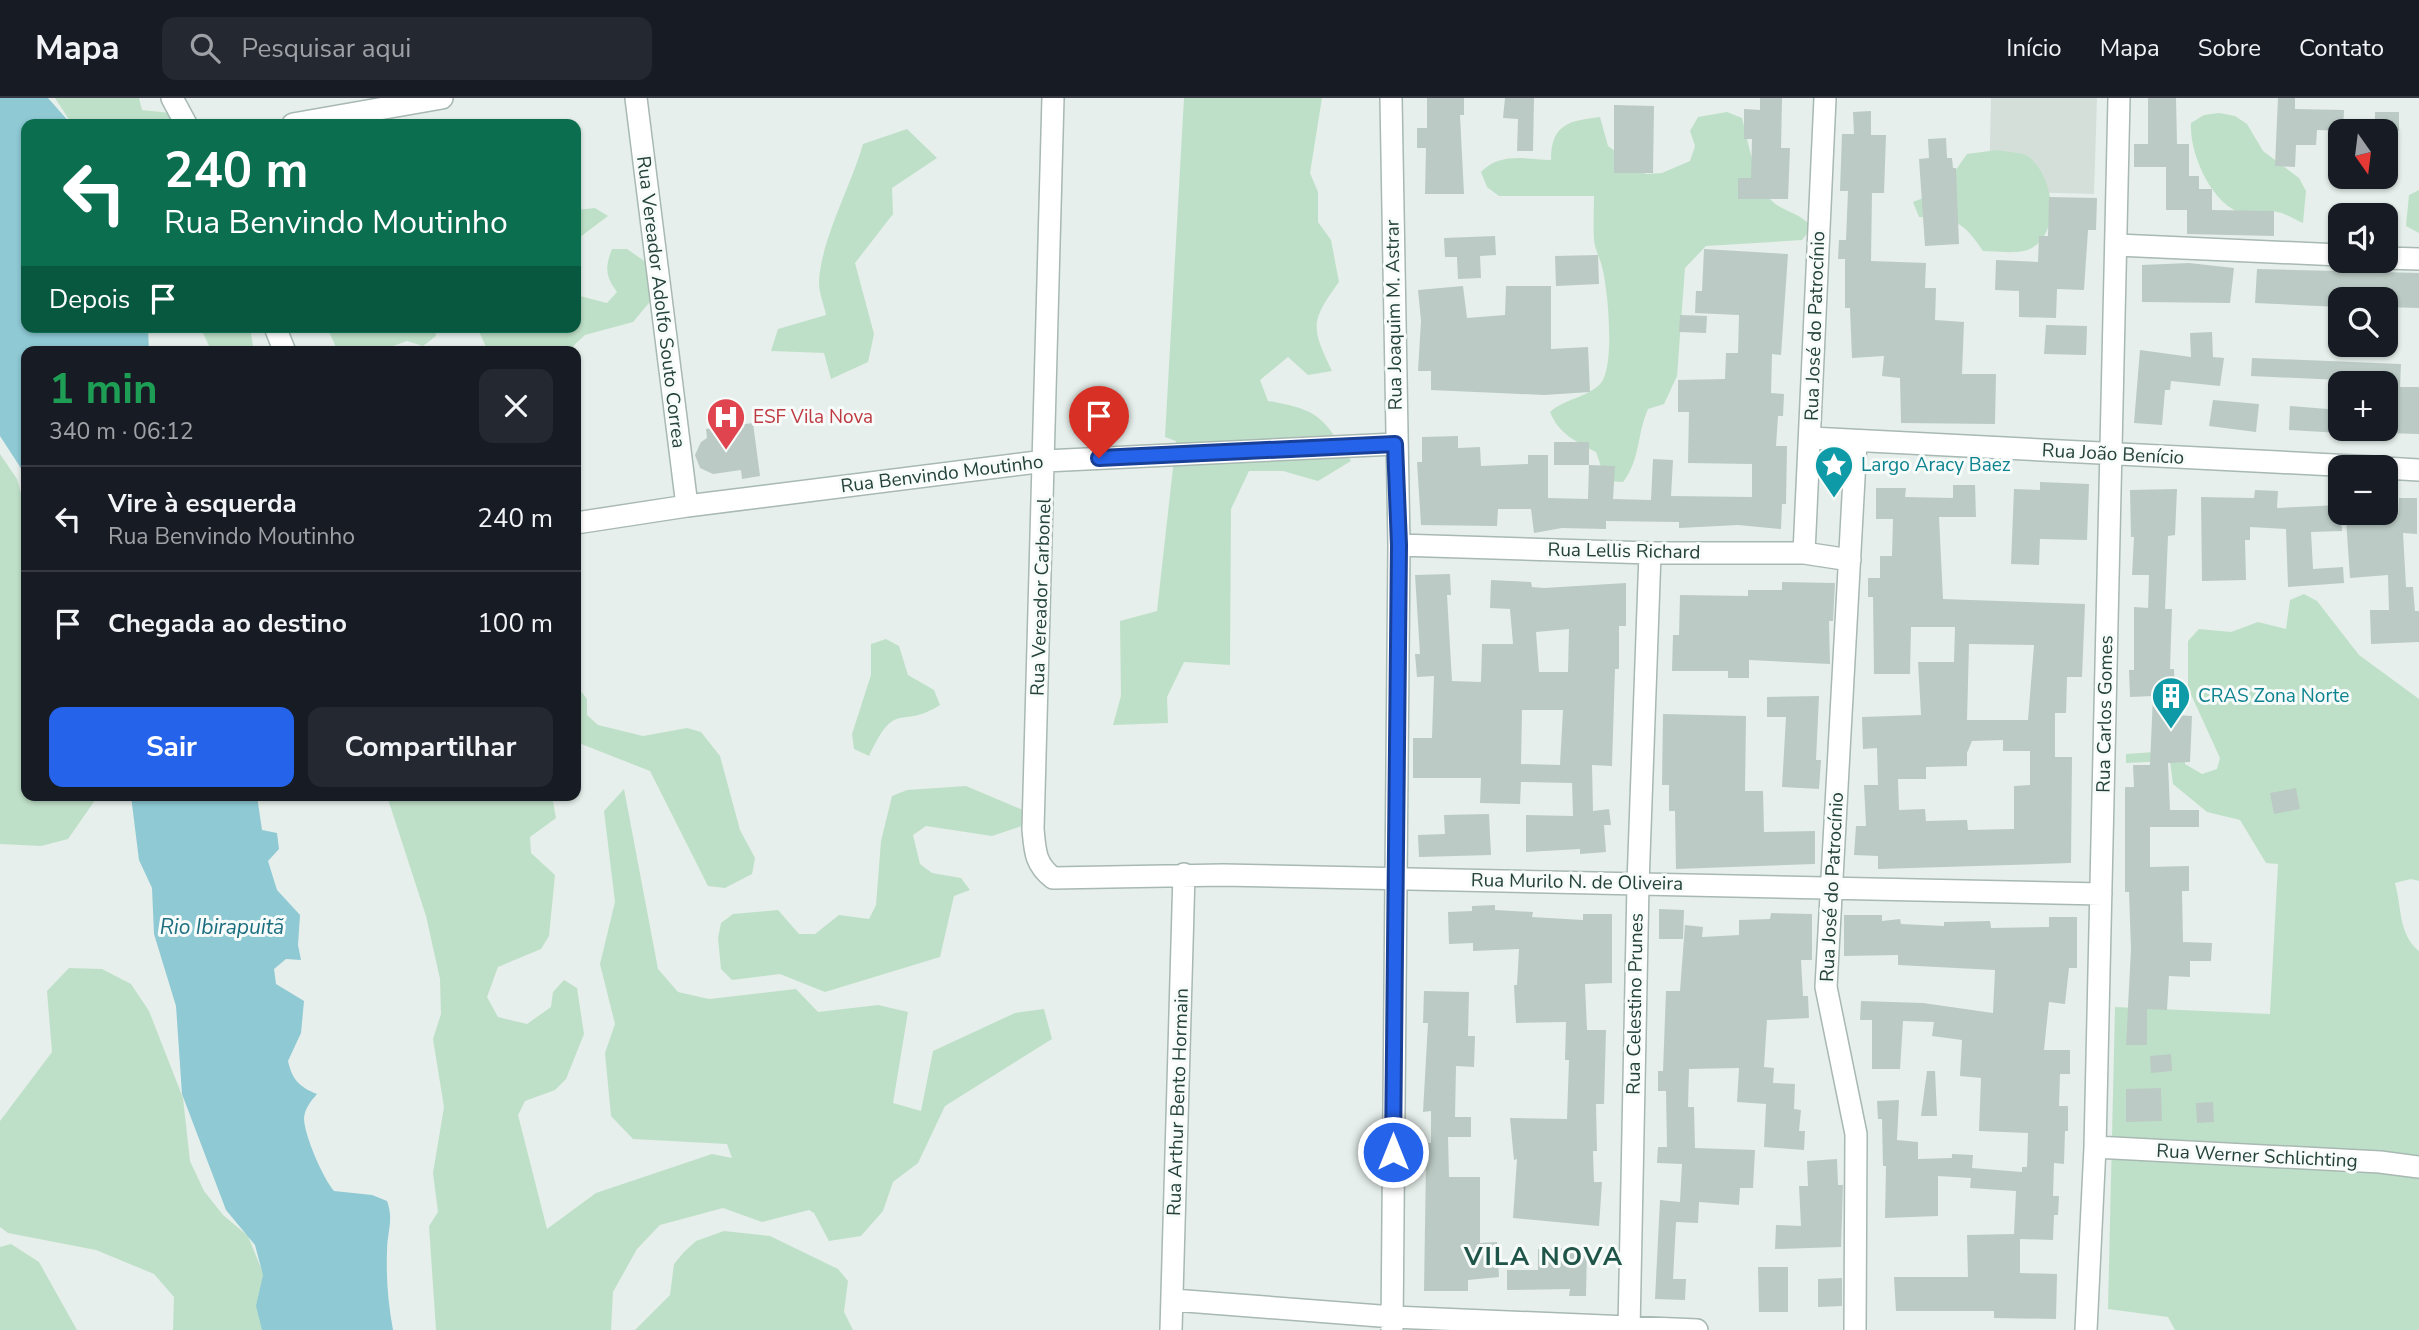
<!DOCTYPE html>
<html lang="pt">
<head>
<meta charset="utf-8">
<style>
  body { margin:0; font-family:"Nunito Sans",sans-serif; background:#242831; color:#f1f3f6; height:100vh; display:flex; flex-direction:column; font-size:26px; white-space:nowrap }
  * { box-sizing:border-box; margin:0 }
  p { font-size:23px; color:#9ea1a6 }
  .icon { flex:none; width:38px; height:38px; fill:none; stroke:currentColor; stroke-width:2; stroke-linecap:round; stroke-linejoin:round }
  .map { position:relative; flex:1; overflow:hidden }
  .side { position:absolute; left:21px; top:248px; width:560px; height:455px; display:flex; flex-direction:column; background:#171b24; border-radius:14px; box-shadow:0 2px 5px #0004 }
  .side>* { flex:none }
  .banner { position:absolute; left:21px; top:21px; width:560px; height:214px; border-radius:14px; box-shadow:0 2px 5px #0004; background:#0b6e4f; color:#fff; overflow:hidden }
  .needle { width:46px; rotate:166deg }
  .buttons { position:absolute; left:2328px; top:21px; display:grid; gap:14px }
  .buttons a { display:grid; place-items:center; width:70px; height:70px; border-radius:14px; background:#171b24; box-shadow:0 2px 5px #0004; font-size:35px }
  .pin { position:absolute; display:grid; place-items:center; width:60px; height:60px; color:#fff; margin:-72px -30px; border-radius:50% 50% 50% 0; rotate:-45deg; box-shadow:0 0 7px #0007 }
  .pin .icon { rotate:45deg }
  .me { position:absolute; width:77px; margin:-38px; rotate:0deg; stroke-linejoin:round; filter:drop-shadow(0 0 5px #0008) }
  .turn { display:flex; align-items:center; gap:24px; height:147px; padding:0 28px; font-size:32px }
  .turn .icon { width:91px; height:91px; stroke-width:2.5 }
  .turn b { display:block; font-size:49px; line-height:60px }
  .then { display:flex; align-items:center; height:66px; padding:0 28px; background:#0003; gap:14px; font-size:26px }
  .round { display:grid; place-items:center; flex:none; width:74px; height:74px; border-radius:14px; background:#242831 }
  .summary { display:flex; align-items:center; justify-content:space-between; height:119px; padding:0 28px }
  h1 { font-size:42px; font-weight:700; line-height:52px; color:#1e9e55 }
  .primary-button { display:flex; gap:14px; margin-top:auto; padding:14px 28px }
  .primary-button a { flex:1; height:80px; border-radius:14px; background:#2563eb; color:#fff; font-size:28px; font-weight:700; line-height:80px; text-align:center }
  .primary-button a+a { background:#242831; color:#f1f3f6 }
  ul { padding:0; list-style:none }
  li { display:flex; align-items:center; gap:21px; height:105px; padding:0 28px; border-top:2px solid #363941 }
  li div { flex:1 }
  li b { display:block; font-size:26px }
  li em { font-style:normal }
  header { display:flex; align-items:center; gap:42px; box-sizing:border-box; height:98px; padding:0 35px; background:#171b24; border-bottom:2px solid #363941 }
  header strong { font-size:33px }
  nav { display:flex; gap:38px; margin-inline-start:auto; font-size:24px }
  .search { width:490px; height:63px; background:#242831; display:flex; align-items:center; gap:18px; box-sizing:border-box; padding:0 24px; border-radius:14px; color:#9ea1a6; font-size:26px }
  .map>svg:first-child { display:block }
</style>
</head>
<body>
<header>
<strong>Mapa</strong>
<div class="search"><svg class="icon" aria-label="search" viewBox="0 0 24 24"><circle cx="10" cy="10" r="6"/><path d="M15 15l6 6"/></svg>Pesquisar aqui</div>
<nav><a>Início</a><a>Mapa</a><a>Sobre</a><a>Contato</a></nav>
</header>
<div class="map">
<svg width="2419" height="1232" viewBox="0 0 2419 1232">
  <rect width="100%" height="100%" fill="#e6efeb"/>
  <path fill="#d4dfda" d="M1991 0H2097L2094 96 1989 93Z"/>
  <path fill="#bfe0c8" d="M55 0H139L142 12 190 17V26H72Z
    M1184 0H1322L1310 75 1318 94V124L1331 142 1339 184C1310 224 1311 229 1332 273L1308 277 1288 259 1260 282 1268 303C1321 312 1323 320 1351 363L1318 383 1283 373H1249L1231 411 1230 567 1184 564 1167 599 1168 625 1113 627 1121 598 1120 523 1157 513 1176 343 1165 339Z
    M1727 14 1742 20C1748 42 1755 86 1771 102 1782 114 1798 113 1812 129L1802 142 1706 148 1685 170 1677 278 1664 306 1648 311C1637 336 1640 363 1623 384L1606 383 1596 354C1575 343 1559 336 1550 314 1564 301 1589 299 1601 285 1615 267 1608 195 1603 173 1601 162 1595 152 1594 142 1593 127 1594 113 1594 98H1499L1487 89 1481 74C1500 54 1526 61 1551 62 1551 25 1570 23 1600 19L1608 48 1646 76 1662 75 1690 63 1695 48 1690 33 1698 19Z
    M2219 15 2235 18 2247 26 2263 53 2299 80 2306 93 2303 125C2295 122 2285 115 2277 114 2266 112 2254 118 2244 116 2212 108 2189 55 2191 25L2204 17Z
    M907 31 937 60 892 90 893 116 855 165 874 236 868 264 831 281 824 255 771 253 778 231 826 217C824 207 819 195 819 185 820 144 851 88 863 46Z
    M1997 52C2006 54 2022 54 2029 59 2053 78 2062 132 2032 150 2020 157 1997 153 1983 153 1962 122 1956 121 1919 119L1913 104 1941 93 1967 56Z
    M2419 92V135L2406 128 2409 97Z
    M595 110 608 118 576 142V112Z
    M612 151H627L653 169 654 199 633 224 585 237 574 247V254H485L486 249 477 229H576V197L607 205 617 194C605 178 605 169 612 151Z
    M200 229H250L254 254H212Z
    M327 229H434L436 238 423 248 407 243 393 248V254H338Z
    M0 356 17 381 26 413V698H98L68 741 41 748 0 746Z
    M2304 496 2317 503 2359 557 2419 601V783L2411 781 2395 785C2402 810 2398 836 2419 853V1232H2175L2168 1219 2108 1211 2115 909 2270 916 2278 766 2266 765 2240 722 2207 714 2173 686 2170 663 2126 665V656L2184 652 2185 666 2202 676 2217 671 2220 660 2188 590V543L2199 531 2231 534 2258 524 2286 531 2290 502Z
    M886 541 899 548 908 577 934 592 940 607C899 633 897 599 869 658L854 651 852 636 871 577V546Z
    M576 587 587 601V617L598 627 643 638 687 630 701 634 720 658 740 732 755 760 752 776 725 790 708 788 650 673 576 644Z
    M966 688 1023 712 1022 728 992 738 926 728 913 737 920 766 932 775 961 780 970 792 954 798 940 859 825 894 780 876 732 882 721 871 718 840 721 825 733 816 778 812 799 836H815L839 817 869 821 876 807 881 743 892 698 907 692Z
    M624 691 658 871 678 894 709 901 796 891 818 914 878 907 908 914 893 1005 921 1013 933 953 1015 915 1044 911 1052 941 945 1008 918 1065 893 1084 883 1113 861 1138 829 1143 814 1115 809 1112 762 1124 723 1110 660 1127 637 1151 613 1194 611 1232H436L429 1128 438 1114 433 1075 444 1009 433 941 441 916 440 881 426 818 387 698H552L556 720 530 739 531 755 555 777 549 838 541 851 498 869 487 899 498 919 527 926 551 909 553 894 564 882 577 890 584 936 566 981 555 992 525 1003 518 1017 547 1131 596 1095 712 1056 732 1060 727 1046 633 1041 611 1018 605 955 615 926 600 866 615 804 604 713Z
    M69 870 102 871 131 886 149 913 183 1000 190 1063 204 1093 223 1117 248 1138 271 1195 279 1232H173L174 1199 154 1176 96 1152 8 1135 0 1129V1023L52 954 47 893Z
    M724 1133 770 1138 838 1171 848 1183 844 1214 853 1232H635L670 1197 674 1166 684 1154 696 1143Z
    M11 1146 39 1164 77 1232H0V1149Z"/>
  <path fill="#8ec9d4" d="M0 0H48L71 26H26V229H148L149 254H26V378L0 338Z
    M131 698H257L262 732 277 735 279 751 268 763 277 792 300 817 298 847 301 862 286 861 274 871 276 886 304 903 301 935 288 963C292 981 299 989 317 996 311 1003 305 1010 304 1020 304 1037 323 1080 334 1093L372 1097 387 1103C394 1122 387 1134 387 1153 386 1180 388 1205 393 1232H262L256 1208 263 1177 255 1147 226 1112 182 996 176 908 154 836 152 790 139 762Z"/>
  <path fill="#bbcac4" fill-rule="evenodd" d="M1427 0H1464V17H1460L1464 96H1425L1426 50H1417V30H1427Z
    M1505 0H1534L1533 53H1517L1518 21 1503 20Z
    M1760 0H1782L1781 50H1790L1788 101H1738V80H1751L1752 41H1744V11L1760 12Z
    M2148 0H2176L2177 46H2189V78H2199V91H2212V112L2274 113V138L2187 136V112H2166V69H2134V46H2148Z
    M2278 0H2295V11L2344 12 2343 33 2317 32 2316 47H2296L2295 69 2275 68Z
    M1614 7 1654 8 1653 75H1614Z
    M1871 13V37H1886L1884 95H1872L1871 163 1926 165 1925 190H1936L1935 222 1964 224 1962 276H1996L1995 326 1901 325 1900 280 1882 278 1884 258 1852 260 1850 210H1845V161H1838L1839 142H1846L1848 93H1840L1842 36H1854L1853 14Z
    M2375 14H2399V33H2375Z
    M1946 40 1947 60H1952L1953 70H1956L1959 146 1925 148 1919 61 1929 60 1928 41Z
    M2049 99 2097 100 2096 132H2088L2084 192 2057 191 2056 220 2019 219V193L1995 192 1996 162 2038 164 2039 138H2048Z
    M1495 138 1496 157 1480 158 1481 180 1458 181 1457 159H1445L1444 140Z
    M1704 151 1788 156 1781 257 1772 256 1771 295 1784 296 1783 318H1778L1776 348H1787L1786 406H1782L1781 431 1738 427 1679 430V424L1606 423V431L1562 430 1534 435 1531 411H1498L1497 428 1421 427 1417 364H1422V339L1458 338V350L1480 349 1481 368 1528 366V357H1548V400L1588 401 1589 367 1615 368 1613 401 1651 402 1653 361 1673 362 1671 398 1752 399V366L1688 365 1689 314H1678V282L1725 281 1726 255H1738L1739 217 1695 215 1696 193H1702Z
    M1598 157 1599 186 1556 188 1555 158Z
    M2189 165 2234 170 2230 205 2142 204V167Z
    M2257 171 2419 175V210L2385 209V201H2340V209L2255 205Z
    M1463 188 1467 220 1505 217 1506 188H1551V251L1588 249 1590 294 1544 297 1431 292V273H1418L1421 223 1418 192Z
    M1680 217 1707 218 1706 235 1679 234Z
    M2046 227 2087 228 2086 257 2044 256Z
    M2212 234 2213 259 2224 260 2220 288 2171 283 2170 292H2165L2162 327 2134 325 2140 252 2191 259 2190 235Z
    M2252 260 2401 266 2400 289H2419V336L2385 335V284L2251 278Z
    M2213 302 2259 306 2256 334 2209 328Z
    M2290 308 2340 312V335L2289 332Z
    M753 325 760 378 742 381 741 372 713 376 700 370 695 357 701 344 707 340 706 331Z
    M1554 344H1589V367H1554Z
    M2040 384 2089 386 2087 442 2040 441 2039 467 2011 466 2014 391 2040 392Z
    M1953 387H1975L1976 419H1939L1943 501 2085 506 2082 579H2067L2066 615H2055V659H2072L2071 765 1878 771V758L1854 757 1856 728H1866L1864 687H1878L1877 650 1863 651 1862 619 1921 617 1918 564H1954L1955 529H1911L1910 576H1874L1873 499H1868V480H1880V458H1892L1893 421H1876V390H1906L1905 399 1953 400ZM1969 546 2034 547 2028 622H1967ZM2003 642V653H2030V687L2014 688V731L1968 732 1967 722 1926 723 1925 711 1899 712 1898 681H1926V669L1967 668V655L1972 643Z
    M2177 391 2175 437 2168 438 2165 511H2172L2170 571H2174L2176 617 2192 618 2190 664 2168 665 2170 712H2199V729H2150V769L2189 768V793H2182L2183 844 2212 845 2211 863H2190V879L2169 878 2167 912 2147 911V947H2126L2131 851 2129 794H2125V689H2134L2133 667H2150L2153 598 2130 599 2129 572H2134V509L2148 510 2149 477H2132L2134 439H2131L2130 392Z
    M2255 392 2278 393 2277 410 2340 407 2342 433 2311 434 2313 471 2343 469 2344 485 2288 489 2286 431 2250 429V442H2245L2246 482 2202 483 2201 399 2254 400Z
    M2399 400H2417V436L2403 435 2406 489H2413L2415 513H2419V544L2371 546 2370 512H2389L2388 477 2350 480 2346 421 2398 418Z
    M1450 476 1451 497H1447L1452 583 1481 584 1482 546H1513L1510 511 1490 510 1491 482 1531 484 1532 489 1544 490 1626 485V528H1619V571H1615L1612 668 1592 667 1593 713 1609 711 1611 727H1604L1606 754 1580 756V751L1526 754V717L1573 718 1572 685 1521 684 1520 706 1480 705 1481 680H1413V640H1432L1434 578 1417 579 1415 556H1420L1415 477ZM1569 531 1568 574H1539L1536 534ZM1522 612H1563L1560 667 1521 666Z
    M1782 484 1835 485 1833 523H1829L1830 566 1749 562V580H1728V573H1672L1673 537H1679L1680 497 1748 498V492H1782Z
    M1819 598 1816 662H1821L1819 691 1782 689 1786 619H1767V599Z
    M1663 616 1746 618 1745 693H1763L1764 734 1815 733V766L1676 771 1675 713H1669V687H1662Z
    M2296 690 2300 711 2274 716 2270 695Z
    M1489 716 1491 757 1419 759 1418 737 1445 736 1444 717Z
    M1495 807V812L1533 814 1532 819 1583 822V816H1612V885L1585 886 1587 932H1606L1604 1006H1596L1597 1053H1593L1594 1084H1602L1599 1128 1513 1120 1517 1061 1514 1062 1510 1020 1567 1021 1569 962H1565L1566 924 1516 925 1514 887H1517L1519 851 1473 853V845L1449 846 1448 814 1472 813V808Z
    M1659 811 1684 812 1683 841H1659Z
    M1771 815 1812 816V862H1801L1803 898H1808L1809 920 1767 922 1764 969 1774 970 1773 985 1795 986 1794 1011 1801 1012 1799 1033H1805L1804 1052 1764 1049 1766 1006 1737 1004 1739 970 1689 971 1688 1009H1694L1695 1050 1755 1052 1753 1090H1740L1739 1107 1699 1104 1698 1125 1676 1124 1673 1181H1686L1685 1202 1655 1201 1660 1102 1680 1104 1682 1066 1657 1065 1658 1049H1667L1666 993H1658V973H1663L1666 893H1680L1685 827 1703 829 1702 839 1739 837V822L1770 821Z
    M1844 817H1882V823L1900 821 1901 826 1944 828V824L1990 823 1991 830 2049 829V819H2077V870H2069L2065 906 2049 904 2044 952H2070V976H2060L2059 1008H2068V1033H2065L2064 1066 2054 1065 2053 1098H2059L2058 1117H2054L2053 1142 2020 1141V1175L2057 1176 2056 1221 1994 1220V1213H1896L1894 1179H1968L1967 1137 2014 1136 2016 1093 1970 1090 1971 1080 1938 1078V1118L1885 1120 1886 1068H1883L1882 1021H1878L1877 1003 1899 1002 1897 1042 1918 1044V1061L1952 1060V1056L1973 1057 1972 1070 2022 1074V1069H2027L2028 1035 1979 1033 1981 980 1960 978 1962 942 1932 938 1934 924 1903 923 1900 971H1872V922H1860L1861 903 1923 905 1993 915 1995 872 1898 867V857L1844 858Z
    M1424 893 1469 894 1468 938H1475L1474 969 1456 968 1455 1019H1471V1039H1448L1449 1079H1480V1145L1497 1144 1499 1179 1468 1182V1193H1424L1426 1064H1417V1045H1431V1013L1423 1014 1428 925H1423Z
    M2171 956 2172 973 2151 975 2150 958Z
    M1927 973H1935L1937 1018H1921Z
    M2161 990 2162 1023 2126 1024V991Z
    M2213 1004 2214 1024 2197 1025 2196 1005Z
    M1837 1061 1838 1087H1843L1841 1149 1775 1151 1776 1127 1801 1128 1799 1088H1808L1807 1063Z
    M1587 1150 1586 1198H1569L1570 1191 1507 1192V1172H1538V1151Z
    M1758 1169H1788V1214H1759Z
    M1842 1180V1208L1818 1209V1181Z"/>
  <g fill="none" stroke-linecap="round" stroke-linejoin="round">
    <g stroke="#a8b8b2" stroke-width="24">
      <path id="minor" d="M172 0 186 26
        M636 0 687 408
        M1053 0 1033 731C1035 753 1035 766 1053 780L1223 777 2101 796
        M1391 0 1399 447 1392 1232
        M293 26 442 0
        M2117 147 2340 157
        M2385 160 2419 161
        M275 229 285 254
        M1811 340 2373 369
        M2385 370 2419 372
        M576 425 687 408 1045 363 1395 346
        M1399 447 1650 455H1804L1850 462
        M1804 455 1825 0
        M2095 1049 2380 1064 2419 1069
        M1173 1202 1393 1219 1697 1232
        M1171 1232 1184 776
        M1629 1232 1638 786 1650 455
        M1855 1232 1856 1036 1826 889 1856 344
        M2086 1232 2095 1049 2119 0"/>
    </g>
    <use href="#minor" stroke="#fff" stroke-width="21"/>
  </g>
  <g fill="none" stroke-linecap="round" stroke-linejoin="round">
    <g stroke="#184099" stroke-width="18">
      <path id="route" d="M1099 360 1395 346 1399 447 1393 1054"/>
    </g>
    <use href="#route" stroke="#2563eb" stroke-width="12"/>
  </g>
  <defs>
    <g id="hospital-pin" transform="scale(2.0125)"><path d="M0 17L-7.5 6A9.5 9.5 0 1 1 7.5 6Z" fill="#e0444e" stroke="#f7fbf9"/><path d="M-5-5h3v3.5h4V-5h3V5h-3V1.5h-4V5h-3Z" fill="#fff"/></g>
    <g id="sight-pin" transform="scale(2.0125)"><path d="M0 17L-7.5 6A9.5 9.5 0 1 1 7.5 6Z" fill="#0f9aa8" stroke="#f7fbf9"/><path d="M0-6L1.8-2.2L6-1.7L2.9 1.2L3.7 5.4L0 3.3L-3.7 5.4L-2.9 1.2L-6-1.7L-1.8-2.2Z" fill="#fff"/></g>
    <g id="building-pin" transform="scale(2.0125)"><path d="M0 17L-7.5 6A9.5 9.5 0 1 1 7.5 6Z" fill="#0f9aa8" stroke="#f7fbf9"/><path d="M-4-6H4V6H1V3H-1V6H-4ZM-2.5-4.3h1.7v1.8h-1.7ZM.8-4.3h1.7v1.8H.8ZM-2.5-1h1.7V.8h-1.7ZM.8-1h1.7V.8H.8Z" fill="#fff"/></g>
  </defs>
  <g fill-rule="evenodd">
    <use href="#hospital-pin" x="726" y="319"/>
    <use href="#sight-pin" x="1834" y="367"/>
    <use href="#building-pin" x="2171" y="598"/>
  </g>
  <g text-anchor="middle" dominant-baseline="central" stroke-width="6" stroke-linejoin="round" paint-order="stroke">
    <g font-size="19" fill="#24423a" stroke="#f7fbf9">
      <text transform="translate(661 204) rotate(83)">Rua Vereador Adolfo Souto Correa</text>
      <text transform="translate(1394 217) rotate(-91)">Rua Joaquim M. Astrar</text>
      <text transform="translate(1815 228) rotate(-88)">Rua José do Patrocínio</text>
      <text transform="translate(2113 356) rotate(3)">Rua João Benício</text>
      <text transform="translate(942 376) rotate(-7)">Rua Benvindo Moutinho</text>
      <text transform="translate(1624 453) rotate(1)">Rua Lellis Richard</text>
      <text transform="translate(1041 499) rotate(-88)">Rua Vereador Carbonel</text>
      <text transform="translate(2105 616) rotate(-89)">Rua Carlos Gomes</text>
      <text transform="translate(1577 784) rotate(1)">Rua Murilo N. de Oliveira</text>
      <text transform="translate(1832 789) rotate(-87)">Rua José do Patrocínio</text>
      <text transform="translate(1635 906) rotate(-89)">Rua Celestino Prunes</text>
      <text transform="translate(1178 1004) rotate(-88)">Rua Arthur Bento Hormain</text>
      <text transform="translate(2257 1058) rotate(3)">Rua Werner Schlichting</text>
    </g>
    <g font-size="19" fill="#be3a42" stroke="#f7fbf9" text-anchor="start">
      <text x="753" y="319">ESF Vila Nova</text>
    </g>
    <g font-size="19" fill="#0d838f" stroke="#f7fbf9" text-anchor="start">
      <text x="1861" y="367">Largo Aracy Baez</text>
      <text x="2198" y="598">CRAS Zona Norte</text>
    </g>
    <g font-size="21" font-style="italic" fill="#1c6f80" stroke="#f7fbf9">
      <text x="222" y="829">Rio Ibirapuitã</text>
    </g>
    <g font-size="26" font-weight="bold" letter-spacing="2" fill="#1f5548" stroke="#f7fbf9">
      <text x="1544" y="1158">VILA NOVA</text>
    </g>
  </g>
</svg>
<div class="buttons">
<a><svg class="needle" viewBox="-14 -14 28 28"><path d="M0-13l5 13h-10z" fill="#e53935"/><path d="M0 13l5-13h-10z" fill="#9ea1a6"/></svg></a>
<a><svg class="icon" aria-label="sound" viewBox="0 0 24 24"><path d="M4 9h4l5-4v14l-5-4H4zM17 9q2 3 0 6"/></svg></a>
<a><svg class="icon" aria-label="search" viewBox="0 0 24 24"><circle cx="10" cy="10" r="6"/><path d="M15 15l6 6"/></svg></a>
<a>+</a>
<a>−</a>
</div>
<div class="pin" style="left:1099px;top:360px;background:#d93025"><svg class="icon" aria-label="arrive" viewBox="0 0 24 24"><path d="M6 21V4h12l-3 4 3 4H6"/></svg></div>
<svg class="me" style="left:1393px;top:1054px" viewBox="-20 -20 40 40"><circle r="17" fill="#2563eb" stroke="#fff" stroke-width="3"/><path d="M0-11L8 9 0 5-8 9z" fill="#fff"/></svg>
<div class="banner">
<div class="turn"><svg class="icon" aria-label="left" viewBox="0 0 24 24"><path d="M17 20v-9H6M10 6l-5 5 5 5"/></svg><div><b>240 m</b>Rua Benvindo Moutinho</div></div>
<div class="then">Depois<svg class="icon" aria-label="arrive" viewBox="0 0 24 24"><path d="M6 21V4h12l-3 4 3 4H6"/></svg></div>
</div>
<section class="side">
<div class="summary"><div><h1>1 min</h1><p>340 m · 06:12</p></div><a class="round"><svg class="icon" aria-label="close" viewBox="0 0 24 24"><path d="M6 6l12 12M18 6L6 18"/></svg></a></div>
<ul>
<li><svg class="icon" aria-label="left" viewBox="0 0 24 24"><path d="M17 20v-9H6M10 6l-5 5 5 5"/></svg><div><b>Vire à esquerda</b><p>Rua Benvindo Moutinho</p></div><em>240 m</em></li>
<li><svg class="icon" aria-label="arrive" viewBox="0 0 24 24"><path d="M6 21V4h12l-3 4 3 4H6"/></svg><div><b>Chegada ao destino</b></div><em>100 m</em></li>
</ul>
<div class="primary-button"><a>Sair</a><a>Compartilhar</a></div>
</section>
</div>
</body>
</html>
